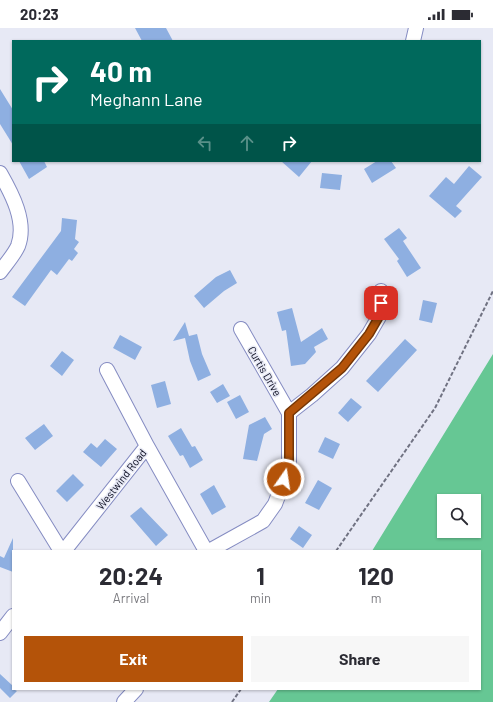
<!DOCTYPE html>
<html lang="en">
<head>
<meta charset="utf-8">
<style>
  body { margin:0; font-family:Barlow,sans-serif; background:#f7f7f7; color:#2b2b33; height:100vh; display:flex; flex-direction:column; font-size:15px; white-space:nowrap }
  * { box-sizing:border-box; margin:0 }
  p { font-size:13px; color:#7c7c81 }
  .icon { flex:none; width:22px; height:22px; fill:none; stroke:currentColor; stroke-width:2; stroke-linecap:round; stroke-linejoin:round }
  .map { position:relative; flex:1; overflow:hidden }
  .panel { position:absolute; left:12px; top:522px; width:469px; height:140px; display:flex; flex-direction:column; background:#fff; border-radius:0px; box-shadow:0 1px 3px #0004 }
  .panel>* { flex:none }
  .guide { position:absolute; left:12px; top:12px; width:469px; height:122px; border-radius:0px; box-shadow:0 1px 3px #0004; background:#00695c; color:#fff; overflow:hidden }
  .tools { position:absolute; left:437px; top:466px; display:grid; gap:8px }
  .tools a { display:grid; place-items:center; width:44px; height:44px; border-radius:0px; background:#fff; box-shadow:0 1px 3px #0004; font-size:20px }
  .pin { position:absolute; display:grid; place-items:center; width:34px; height:34px; color:#fff; margin:-17px; border-radius:8px; box-shadow:0 2px 6px #0006 }
  .me { position:absolute; width:44px; margin:-22px; rotate:13deg; stroke-linejoin:round; filter:drop-shadow(0 0 3px #0008) }
  .turn { display:flex; align-items:center; gap:14px; height:84px; padding:0 12px; font-size:18px }
  .turn .icon { width:52px; height:52px; stroke-width:2.5 }
  .turn b { display:block; font-size:28px; line-height:34px }
  .lanes { display:flex; align-items:center; height:38px; padding:0 12px; background:#0003; justify-content:center; gap:20px; direction:ltr }
  .lanes .off { opacity:.35 }
  .eta { display:flex; justify-content:space-evenly; align-items:center; height:68px; text-align:center }
  .eta b { font-size:24px; font-weight:700; line-height:28px }
  .primary-button { display:flex; gap:8px; margin-top:auto; padding:8px 12px }
  .primary-button a { flex:1; height:46px; border-radius:0px; background:#b45309; color:#fff; font-size:16px; font-weight:700; line-height:46px; text-align:center }
  .primary-button a+a { background:#f7f7f7; color:#2b2b33 }
  .status { display:flex; justify-content:space-between; align-items:center; height:28px; padding:0 20px; background:#fff; direction:ltr }
  .status svg { height:11px; fill:currentColor }
  .map>svg:first-child { display:block }
</style>
</head>
<body>
<div class="status"><b>20:23</b><svg viewBox="0 0 49 12"><path d="M0 12V9h3v3zM5 12V6h3v6zM10 12V3h3v9zM15 12V0h3v12zM26 1h20v11H26zM47 4h2v5h-2z"/></svg></div>
<div class="map">
<svg width="493" height="674" viewBox="0 0 493 674">
  <rect width="100%" height="100%" fill="#e7e9f5"/>
  <path fill="#66c794" fill-rule="evenodd" d="M493 326V674H269L278 661H480V523H372ZM444 473H474V503H444Z"/>
  <path fill="#8eafe1" d="M135 0H166L173 13H142Z
    M0 61 13 82V117L0 96Z
    M19 133H44L47 139 29 151Z
    M281 133H312L299 149Z
    M377 133H391L396 140 372 155 364 141Z
    M469 138 482 149 456 178 462 183 455 190 429 168 446 149 454 156Z
    M322 145 342 147 340 162 320 160Z
    M62 190 77 192 75 211 79 214 74 221 78 225 72 233 69 231 57 247 51 242 25 278 12 269 61 203Z
    M399 200 407 210 403 213 421 240 407 249 397 233 399 231 384 211Z
    M230 242 237 255 224 263 204 280 194 268 216 249Z
    M423 272 437 275 432 295 419 292Z
    M292 280 301 314 322 300 328 311 314 319 316 324 305 336 291 338 286 302 282 303 277 284Z
    M185 294 189 308 197 306 202 326 211 347 198 353 190 333 185 310 173 313Z
    M120 307 142 319 135 332 113 320Z
    M405 311 417 322 378 364 366 353Z
    M62 323 74 332 62 348 50 338Z
    M165 353 171 376 157 380 151 357Z
    M223 356 230 368 217 375 210 364Z
    M240 367 249 384 236 391 227 374Z
    M351 370 362 379 348 394 338 385Z
    M265 389 272 401 264 406 257 433 243 431 249 397Z
    M44 396 53 408 35 422 25 410Z
    M181 400 192 419 195 418 203 432 190 440 183 427 180 428 168 408Z
    M325 409 340 416 333 431 318 424Z
    M105 411 117 421 101 439 83 424 91 415 97 420Z
    M73 446 84 457 67 474 56 463Z
    M318 452 332 460 319 482 305 475Z
    M214 457 226 479 212 487 200 466Z
    M141 479 168 507 156 518 130 488Z
    M299 498 312 507 303 520 290 511Z
    M13 510V544L0 539V528L4 530Z
    M0 646 13 658V661L17 663 10 670 0 660Z"/>
  <g fill="none" stroke-linecap="round" stroke-linejoin="round">
    <g stroke="#858cc2" stroke-width="16">
      <path id="minor" d="M413 13 416 0
        M0 145C12 166 27 194 18 218 14 227 5 237 0 244
        M241 301 289 385
        M107 342 147 418
        M18 453 61 523
        M64 523 147 418 206 523
        M209 523 263 493 275 476 289 439V385L312 367 342 340 369 306 380 287 381 263
        M0 605 13 588
        M124 674 136 661"/>
    </g>
    <path stroke="#707282" stroke-width="2" stroke-dasharray="4 2" stroke-linecap="butt" d="M336 523 435 380 493 263
      M232 674 241 661"/>
    <use href="#minor" stroke="#fff" stroke-width="14"/>
  </g>
  <g fill="none" stroke-linecap="round" stroke-linejoin="round">
    <g stroke="#753606" stroke-width="10">
      <path id="route" d="M284 451 289 439V385L342 340 369 306 380 287 381 275"/>
    </g>
    <use href="#route" stroke="#b45309" stroke-width="7"/>
  </g>
  <g text-anchor="middle" dominant-baseline="central" stroke-width="3" stroke-linejoin="round" paint-order="stroke">
    <g font-size="11" fill="#0c0e21" stroke="#e7e9f5">
      <text transform="translate(265 343) rotate(60)">Curtis Drive</text>
      <text transform="translate(121 451) rotate(-52)">Westwind Road</text>
    </g>
  </g>
</svg>
<div class="tools">
<a><svg class="icon" aria-label="search" viewBox="0 0 24 24"><circle cx="10" cy="10" r="6"/><path d="M15 15l6 6"/></svg></a>
</div>
<div class="pin" style="left:381px;top:275px;background:#d93025"><svg class="icon" aria-label="arrive" viewBox="0 0 24 24"><path d="M6 21V4h12l-3 4 3 4H6"/></svg></div>
<svg class="me" style="left:284px;top:451px" viewBox="-20 -20 40 40"><circle r="17" fill="#b45309" stroke="#fff" stroke-width="3"/><path d="M0-11L8 9 0 5-8 9z" fill="#fff"/></svg>
<div class="guide">
<div class="turn"><svg class="icon" aria-label="right" viewBox="0 0 24 24"><path d="M7 20v-9h11M14 6l5 5-5 5"/></svg><div><b>40 m</b>Meghann Lane</div></div>
<div class="lanes"><svg class="icon off" aria-label="left" viewBox="0 0 24 24"><path d="M17 20v-9H6M10 6l-5 5 5 5"/></svg><svg class="icon off" aria-label="ahead" viewBox="0 0 24 24"><path d="M12 20V5M6 11l6-6 6 6"/></svg><svg class="icon" aria-label="right" viewBox="0 0 24 24"><path d="M7 20v-9h11M14 6l5 5-5 5"/></svg></div>
</div>
<section class="panel">
<div class="eta">
<div><b>20:24</b><p>Arrival</p></div>
<div><b>1</b><p>min</p></div>
<div><b>120</b><p>m</p></div>
</div>
<div class="primary-button"><a>Exit</a><a>Share</a></div>
</section>
</div>
</body>
</html>
